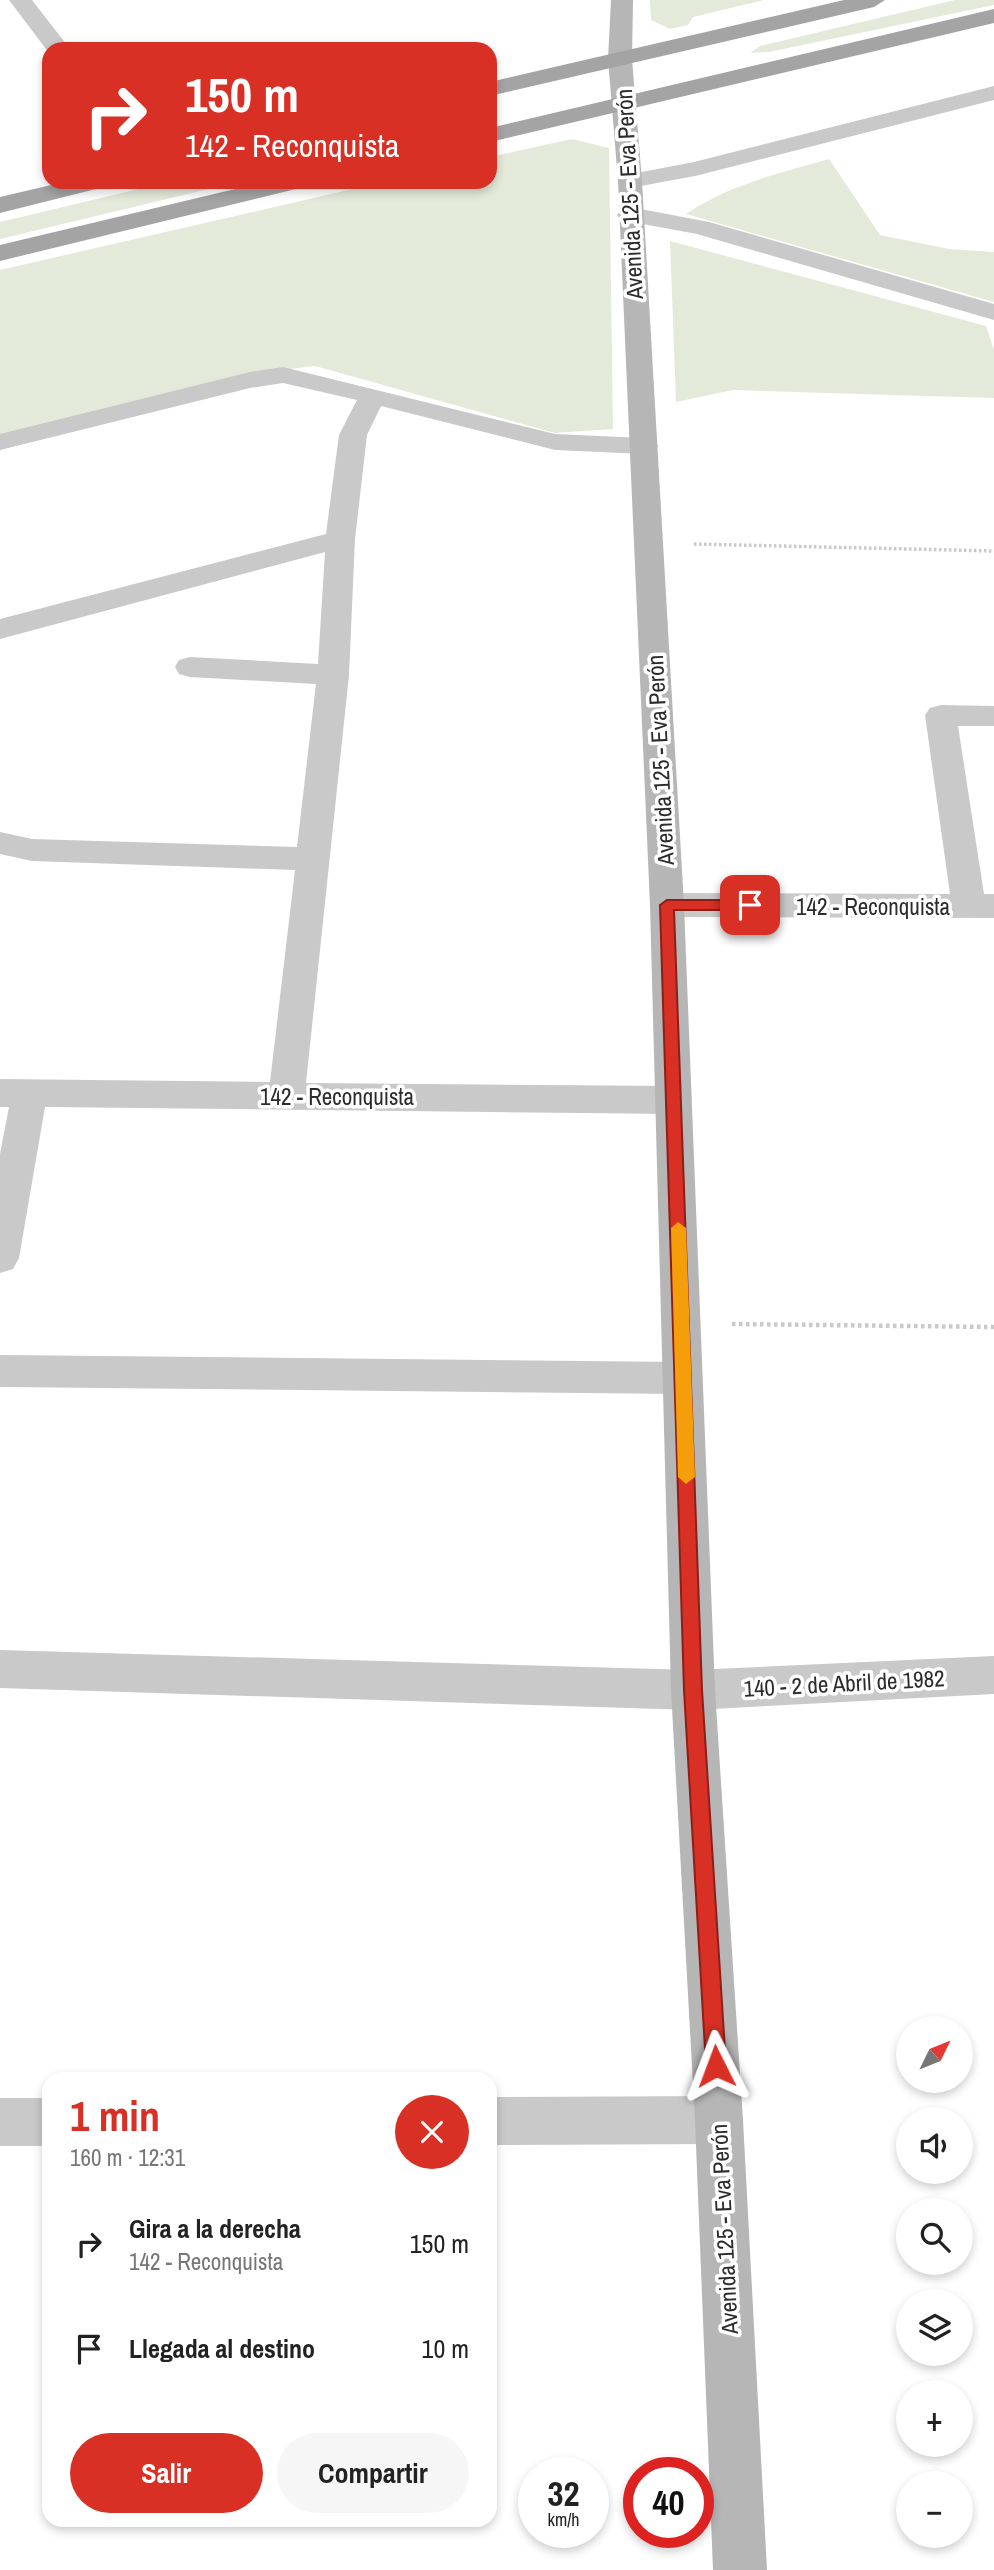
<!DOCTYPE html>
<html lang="es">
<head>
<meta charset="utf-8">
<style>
  body { margin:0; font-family:"Archivo Narrow",sans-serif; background:#f6f6f6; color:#222; height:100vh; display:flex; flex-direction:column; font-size:26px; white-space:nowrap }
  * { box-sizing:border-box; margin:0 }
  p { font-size:23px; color:#767676 }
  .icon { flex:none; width:38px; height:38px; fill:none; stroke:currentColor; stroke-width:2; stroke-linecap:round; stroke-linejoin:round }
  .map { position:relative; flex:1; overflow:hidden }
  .details { position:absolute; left:42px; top:2072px; width:455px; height:455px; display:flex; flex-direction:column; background:#fff; border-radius:21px; box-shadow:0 4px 10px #0003 }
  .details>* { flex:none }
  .hud { position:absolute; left:42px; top:42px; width:455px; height:147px; border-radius:21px; box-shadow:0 4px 10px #0003; background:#d93025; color:#fff; overflow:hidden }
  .needle { width:46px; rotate:47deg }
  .controls { position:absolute; left:896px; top:2016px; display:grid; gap:14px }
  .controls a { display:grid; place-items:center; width:77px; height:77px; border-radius:50%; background:#fff; box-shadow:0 4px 10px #0003; font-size:35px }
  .speed { position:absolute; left:518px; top:2457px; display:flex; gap:14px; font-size:35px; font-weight:700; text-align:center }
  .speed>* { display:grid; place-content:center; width:91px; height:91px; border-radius:50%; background:#fff; box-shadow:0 4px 10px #0003; line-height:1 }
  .speed small { font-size:18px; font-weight:400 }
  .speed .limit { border:10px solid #d22; background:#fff; color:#111 }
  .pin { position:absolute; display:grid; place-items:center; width:60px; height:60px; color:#fff; margin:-30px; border-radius:14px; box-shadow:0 4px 10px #0006 }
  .me { position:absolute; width:77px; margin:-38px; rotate:357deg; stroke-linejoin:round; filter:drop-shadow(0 0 5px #0008) }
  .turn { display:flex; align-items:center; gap:24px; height:147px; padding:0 28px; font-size:32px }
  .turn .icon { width:91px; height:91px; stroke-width:2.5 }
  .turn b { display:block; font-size:49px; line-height:60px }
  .round { display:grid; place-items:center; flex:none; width:74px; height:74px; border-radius:37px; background:#f6f6f6 }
  .head { display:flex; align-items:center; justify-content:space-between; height:119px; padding:0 28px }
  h1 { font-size:42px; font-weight:800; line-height:52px; color:#d93025 }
  .cta { display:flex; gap:14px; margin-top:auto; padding:14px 28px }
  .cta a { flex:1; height:80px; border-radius:42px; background:#d93025; color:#fff; font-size:28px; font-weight:800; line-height:80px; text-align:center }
  .cta a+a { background:#f6f6f6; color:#222 }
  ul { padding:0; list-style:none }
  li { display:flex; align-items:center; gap:21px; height:105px; padding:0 28px }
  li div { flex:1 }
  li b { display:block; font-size:26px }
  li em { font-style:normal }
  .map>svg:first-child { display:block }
</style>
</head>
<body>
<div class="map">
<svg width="994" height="2570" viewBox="0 0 994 2570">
  <rect width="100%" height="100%" fill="#fff"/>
  <path fill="#e4eada" d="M650 0H764L693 17 688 25 670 29 651 20Z
    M955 0H994V5L769 52 750 53 760 46Z
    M572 139 609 148 613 429 555 433 315 366 259 373 0 435V270L383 182H490V157Z
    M829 159 880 235 949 249 994 252V302L686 214C729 185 779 173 829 159Z
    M168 182H238L0 239V222Z
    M670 241 986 326 994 350V398L733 390 676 402Z"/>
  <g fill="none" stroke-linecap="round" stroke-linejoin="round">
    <path stroke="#c9c9c9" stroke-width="3.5" stroke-dasharray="2.5 2.5" stroke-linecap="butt" d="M694 544 994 551"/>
    <path stroke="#c9c9c9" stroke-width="4.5" stroke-dasharray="3.5 3.5" stroke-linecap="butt" d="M732 1324 994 1327"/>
    <path fill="#c9c9c9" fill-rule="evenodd" d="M9 0H32L70 49H49V53Z
      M994 86V100L695 176 630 188 621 186 618 181 621 176 694 162Z
      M630 207 709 222 994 304V320L697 234 621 220 617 215 621 210Z
      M283 367 555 434 644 438 654 440 658 446 654 452 644 454 555 450 381 406 367 435 355 539 349 675 306 1083 674 1086 687 1090 692 1100 687 1110 674 1114 45 1107 19 1258 13 1269 0 1273V1154L9 1107H0V1079L270 1082 295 870 32 861 0 854V832L32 839 297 847 316 684 190 677 179 674 175 667 179 660 190 657 318 664 325 552 0 639V619L326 534 339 435 357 400 283 383 250 388 0 450V434L250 372Z
      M941 705 994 706V726H958L984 894H994V918L667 917 655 913 650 905 655 897 667 893 950 894 925 715 930 708Z
      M0 1355 683 1362 697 1366 703 1378 697 1390 683 1394 0 1387Z
      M0 1650 693 1670 994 1656V1694L693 1710 0 1688Z
      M719 2096 736 2103 743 2120 736 2137 719 2144 490 2145V2097Z
      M0 2098H49V2146H0Z"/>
    <path fill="#b6b6b6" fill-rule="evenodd" d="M611 0H633L632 59 642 181 684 905 715 1690 743 2120 767 2570H713L695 2120 671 1690 650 905 618 181 608 59Z"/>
    <path fill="#a4a4a4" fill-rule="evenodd" d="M844 0H885L874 7 490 96V82Z
      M994 9V23L490 142V128Z
      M64 182H107L104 187 0 213V197Z
      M264 182H307L304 187 0 261V245Z"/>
  </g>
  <path fill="#d93025" stroke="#8d1f18" stroke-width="2" d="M667 900H750L757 905 750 910H674L702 1690 726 2066 723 2073 716 2076 709 2073 706 2066 684 1690 660 905Z"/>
  <path fill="#f59e0b" d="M678 1222 686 1228 695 1477 686 1484 678 1477 671 1228Z"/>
  <g text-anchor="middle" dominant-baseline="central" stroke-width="7" stroke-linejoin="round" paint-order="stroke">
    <g font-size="23" fill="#2c2c2c" stroke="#fff">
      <text transform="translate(629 194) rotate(-93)">Avenida 125 - Eva Perón</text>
      <text transform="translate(660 760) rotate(-93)">Avenida 125 - Eva Perón</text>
      <text x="873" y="906">142 - Reconquista</text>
      <text x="337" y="1096">142 - Reconquista</text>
      <text transform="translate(844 1683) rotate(-3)">140 - 2 de Abril de 1982</text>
      <text transform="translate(724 2229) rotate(-93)">Avenida 125 - Eva Perón</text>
    </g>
  </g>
</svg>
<div class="controls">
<a><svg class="needle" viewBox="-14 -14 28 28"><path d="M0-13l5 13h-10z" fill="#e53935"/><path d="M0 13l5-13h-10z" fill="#767676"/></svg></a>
<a><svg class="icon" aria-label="sound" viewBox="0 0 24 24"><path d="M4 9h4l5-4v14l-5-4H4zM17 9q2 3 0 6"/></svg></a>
<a><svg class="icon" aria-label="search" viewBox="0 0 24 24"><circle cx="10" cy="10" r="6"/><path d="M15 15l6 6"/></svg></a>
<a><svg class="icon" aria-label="layers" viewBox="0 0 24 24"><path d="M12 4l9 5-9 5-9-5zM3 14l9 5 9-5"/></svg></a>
<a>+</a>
<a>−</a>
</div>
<div class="speed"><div>32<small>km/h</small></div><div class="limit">40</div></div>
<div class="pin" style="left:750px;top:905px;background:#d93025"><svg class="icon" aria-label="arrive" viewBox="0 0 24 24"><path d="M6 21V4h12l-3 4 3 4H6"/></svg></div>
<svg class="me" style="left:716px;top:2066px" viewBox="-20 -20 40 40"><path d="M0-17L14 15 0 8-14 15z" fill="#d93025" stroke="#fff" stroke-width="4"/></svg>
<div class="hud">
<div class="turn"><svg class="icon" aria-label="right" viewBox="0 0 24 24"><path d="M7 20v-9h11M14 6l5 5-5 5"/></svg><div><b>150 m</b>142 - Reconquista</div></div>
</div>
<section class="details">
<div class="head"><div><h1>1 min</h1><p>160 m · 12:31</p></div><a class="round" style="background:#d93025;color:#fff"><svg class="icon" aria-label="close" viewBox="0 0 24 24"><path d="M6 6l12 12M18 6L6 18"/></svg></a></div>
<ul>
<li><svg class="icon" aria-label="right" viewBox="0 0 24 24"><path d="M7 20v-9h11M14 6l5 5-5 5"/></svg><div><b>Gira a la derecha</b><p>142 - Reconquista</p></div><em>150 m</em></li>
<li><svg class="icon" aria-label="arrive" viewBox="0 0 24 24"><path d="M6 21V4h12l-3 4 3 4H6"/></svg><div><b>Llegada al destino</b></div><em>10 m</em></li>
</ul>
<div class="cta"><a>Salir</a><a>Compartir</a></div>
</section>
</div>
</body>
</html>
